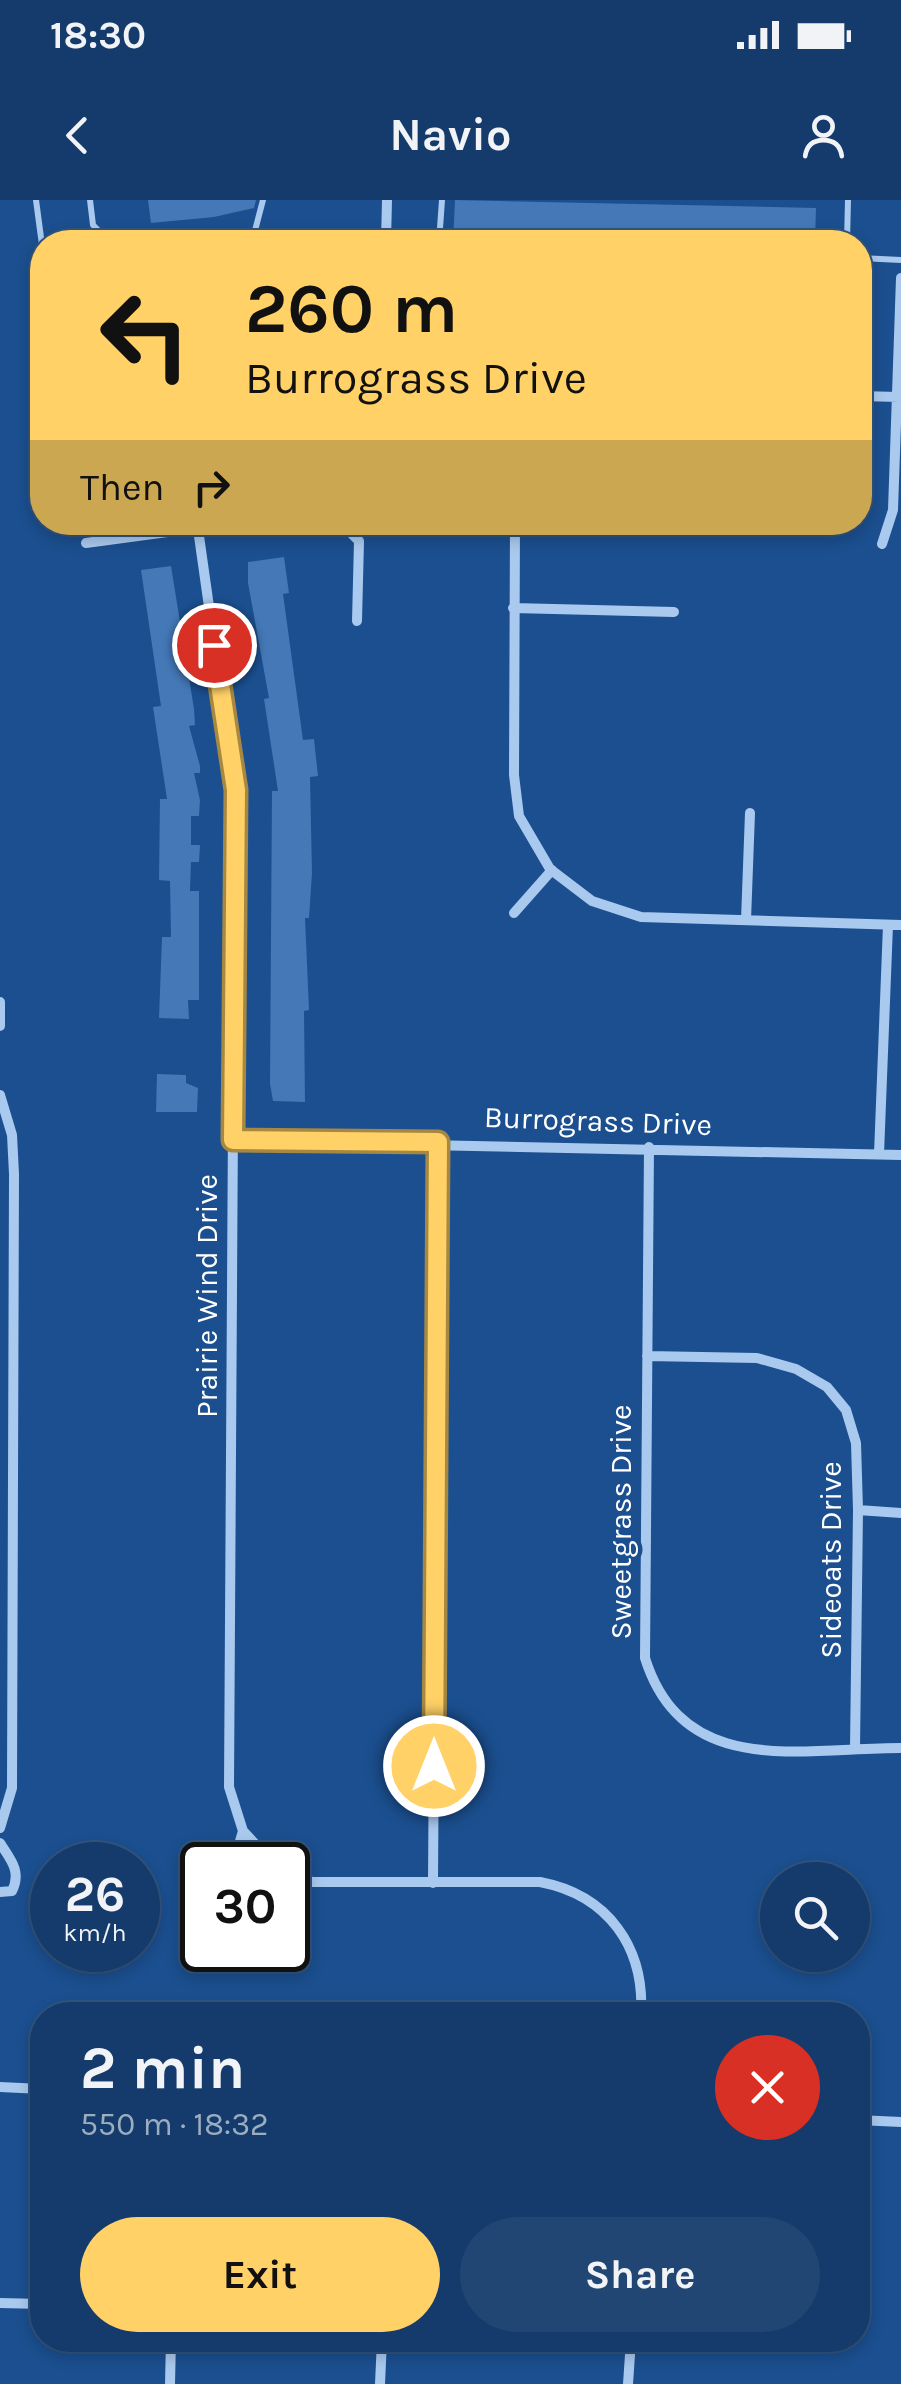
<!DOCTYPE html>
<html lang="en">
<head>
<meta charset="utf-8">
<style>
  body { margin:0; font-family:Karla,sans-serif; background:#214673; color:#f1f3f6; height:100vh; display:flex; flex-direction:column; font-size:38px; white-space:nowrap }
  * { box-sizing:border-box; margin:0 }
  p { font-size:32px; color:#9dadc1 }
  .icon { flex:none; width:55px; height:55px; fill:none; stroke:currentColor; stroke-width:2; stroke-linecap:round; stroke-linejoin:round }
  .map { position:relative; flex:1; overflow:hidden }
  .panel { position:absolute; left:30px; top:1802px; width:840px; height:350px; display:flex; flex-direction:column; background:#143b6b; border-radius:40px; box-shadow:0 5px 15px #0003,0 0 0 2px #33557e }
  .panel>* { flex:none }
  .banner { position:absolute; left:30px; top:30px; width:842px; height:305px; border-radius:40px; box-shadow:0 5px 15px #0003,0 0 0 2px #33557e; background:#ffd166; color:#111; overflow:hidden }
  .controls { position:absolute; left:760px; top:1662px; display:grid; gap:20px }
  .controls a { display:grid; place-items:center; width:110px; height:110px; border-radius:50%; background:#143b6b; box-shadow:0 5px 15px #0003,0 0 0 2px #33557e; font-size:50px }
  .speed { position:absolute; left:30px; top:1642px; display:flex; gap:20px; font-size:50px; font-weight:700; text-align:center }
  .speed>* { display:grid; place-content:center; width:130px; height:130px; border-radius:50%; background:#143b6b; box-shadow:0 5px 15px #0003,0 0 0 2px #33557e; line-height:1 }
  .speed small { font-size:25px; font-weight:400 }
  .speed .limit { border:5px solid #111; border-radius:15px; background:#fff; color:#111 }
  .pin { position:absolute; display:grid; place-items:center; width:85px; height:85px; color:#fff; margin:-42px; border:5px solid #fff; border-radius:50%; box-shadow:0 2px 10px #0007 }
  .me { position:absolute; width:110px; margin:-55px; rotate:0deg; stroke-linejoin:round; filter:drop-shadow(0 0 8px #0008) }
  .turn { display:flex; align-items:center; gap:35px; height:210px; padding:0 50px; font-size:45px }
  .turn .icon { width:130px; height:130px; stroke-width:2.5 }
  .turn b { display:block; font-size:70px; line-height:85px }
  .then { display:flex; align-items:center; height:95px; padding:0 50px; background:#0003; gap:20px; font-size:38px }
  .round { display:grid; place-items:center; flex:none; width:105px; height:105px; border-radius:52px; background:#214673 }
  .head { display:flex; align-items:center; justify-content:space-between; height:170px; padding:0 50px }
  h1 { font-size:60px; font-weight:700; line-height:75px }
  .cta { display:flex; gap:20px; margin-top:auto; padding:20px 50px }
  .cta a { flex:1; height:115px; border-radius:60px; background:#ffd166; color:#111; font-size:40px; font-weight:700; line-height:115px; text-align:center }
  .cta a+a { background:#214673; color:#f1f3f6 }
  .status { display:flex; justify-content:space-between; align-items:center; height:70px; padding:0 50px; background:#143b6b; direction:ltr }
  .status svg { height:28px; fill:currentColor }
  header { display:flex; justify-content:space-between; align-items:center; height:130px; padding:0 50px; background:#143b6b; font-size:45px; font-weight:700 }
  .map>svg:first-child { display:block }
</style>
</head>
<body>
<div class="status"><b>18:30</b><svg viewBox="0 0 49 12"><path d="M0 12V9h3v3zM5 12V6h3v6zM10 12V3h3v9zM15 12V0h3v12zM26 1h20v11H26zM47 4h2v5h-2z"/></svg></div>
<header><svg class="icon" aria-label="back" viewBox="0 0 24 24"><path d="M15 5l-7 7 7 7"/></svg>Navio<svg class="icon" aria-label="person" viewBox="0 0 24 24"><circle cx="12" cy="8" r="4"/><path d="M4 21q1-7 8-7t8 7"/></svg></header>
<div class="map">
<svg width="901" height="2184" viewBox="0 0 901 2184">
  <rect width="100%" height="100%" fill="#1b4f8f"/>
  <path fill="#4478b7" d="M148 0H256L254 8 214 17 151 23Z
    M455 0 816 8 815 42H453Z
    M284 357 289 393 283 394 303 540 314 539 318 576 310 577 312 673 309 718H305L309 810 304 811 305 902 273 901 270 884 272 591H278L264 499 269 498 248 383V362Z
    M171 366 194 509 195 525 189 526 200 566V573H194L200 600 199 616H191V645H200L199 662H191L190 691H199V800H188L189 819 159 818 162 737H171L170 681 159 680 160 599H167L153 507 161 506 141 370Z
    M157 874 186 875V883L198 888 197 912H156Z"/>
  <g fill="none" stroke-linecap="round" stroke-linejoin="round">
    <path stroke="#a9c9ee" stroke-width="6" d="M36 0 42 45
      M90 0 93 25 104 36 193 42
      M252 42 263 0
      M439 42 442 0
      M847 42 848 0
      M860 58 901 60"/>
    <path stroke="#a9c9ee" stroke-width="10" d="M386 42 387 0
      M860 196 899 197
      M197 322 235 590 229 1587 243 1631 275 1665
      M515 322 514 575 519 616 550 669 592 701 641 717 901 725
      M86 343 197 328 347 329 359 341 357 421
      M882 344 893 310 901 78
      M513 408 674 412
      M514 713 552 670
      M746 720 750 613
      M0 802V826
      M0 895 12 935 14 974 12 1588 0 1628
      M233 941 901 955
      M649 947 645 1458C683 1579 801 1548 901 1548
      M879 954 888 725
      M647 1156 757 1158 796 1169 827 1187 846 1210 856 1243 858 1310 855 1548
      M858 1310 901 1313
      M0 1643C10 1659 22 1671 12 1691L0 1692
      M233 1665 243 1631
      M288 1673 312 1682H540C608 1695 645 1747 641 1815
      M433 1683 438 941
      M0 1887 42 1889
      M858 1920 901 1922
      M0 2103 42 2104
      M818 2140 825 2142
      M170 2184 171 2140
      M380 2184 382 2140
      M628 2184 631 2140"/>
  </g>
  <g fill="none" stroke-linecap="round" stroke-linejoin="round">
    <g stroke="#a68842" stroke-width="25">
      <path id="route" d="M214 445 236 590 233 940 438 942 434 1566"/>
    </g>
    <use href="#route" stroke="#ffd166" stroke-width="18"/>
  </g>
  <g text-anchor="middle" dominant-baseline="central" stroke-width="9" stroke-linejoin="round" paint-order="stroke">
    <g font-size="30" fill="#fff" stroke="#1b4f8f">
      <text transform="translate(598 921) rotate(2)">Burrograss Drive</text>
      <text transform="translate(207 1096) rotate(-90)">Prairie Wind Drive</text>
      <text transform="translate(621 1322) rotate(-90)">Sweetgrass Drive</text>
      <text transform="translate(831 1360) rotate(-90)">Sideoats Drive</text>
    </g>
  </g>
</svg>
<div class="controls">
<a><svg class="icon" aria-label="search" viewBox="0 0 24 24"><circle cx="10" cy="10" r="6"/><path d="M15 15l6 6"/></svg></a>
</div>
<div class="speed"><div>26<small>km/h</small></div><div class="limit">30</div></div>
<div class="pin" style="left:214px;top:445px;background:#d93025"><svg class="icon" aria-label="arrive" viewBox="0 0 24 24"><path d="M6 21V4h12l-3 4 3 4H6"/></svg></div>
<svg class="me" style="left:434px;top:1566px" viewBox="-20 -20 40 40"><circle r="17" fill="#ffd166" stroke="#fff" stroke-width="3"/><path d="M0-11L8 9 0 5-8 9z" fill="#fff"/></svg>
<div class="banner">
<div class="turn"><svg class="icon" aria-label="left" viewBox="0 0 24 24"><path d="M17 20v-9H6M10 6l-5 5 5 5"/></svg><div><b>260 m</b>Burrograss Drive</div></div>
<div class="then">Then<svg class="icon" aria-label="right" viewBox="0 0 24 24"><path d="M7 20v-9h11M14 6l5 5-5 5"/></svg></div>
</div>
<section class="panel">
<div class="head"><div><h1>2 min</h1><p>550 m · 18:32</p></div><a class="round" style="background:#d93025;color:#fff"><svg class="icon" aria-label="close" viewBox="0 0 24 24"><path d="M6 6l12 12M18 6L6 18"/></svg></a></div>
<div class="cta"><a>Exit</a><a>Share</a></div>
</section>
</div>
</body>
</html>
